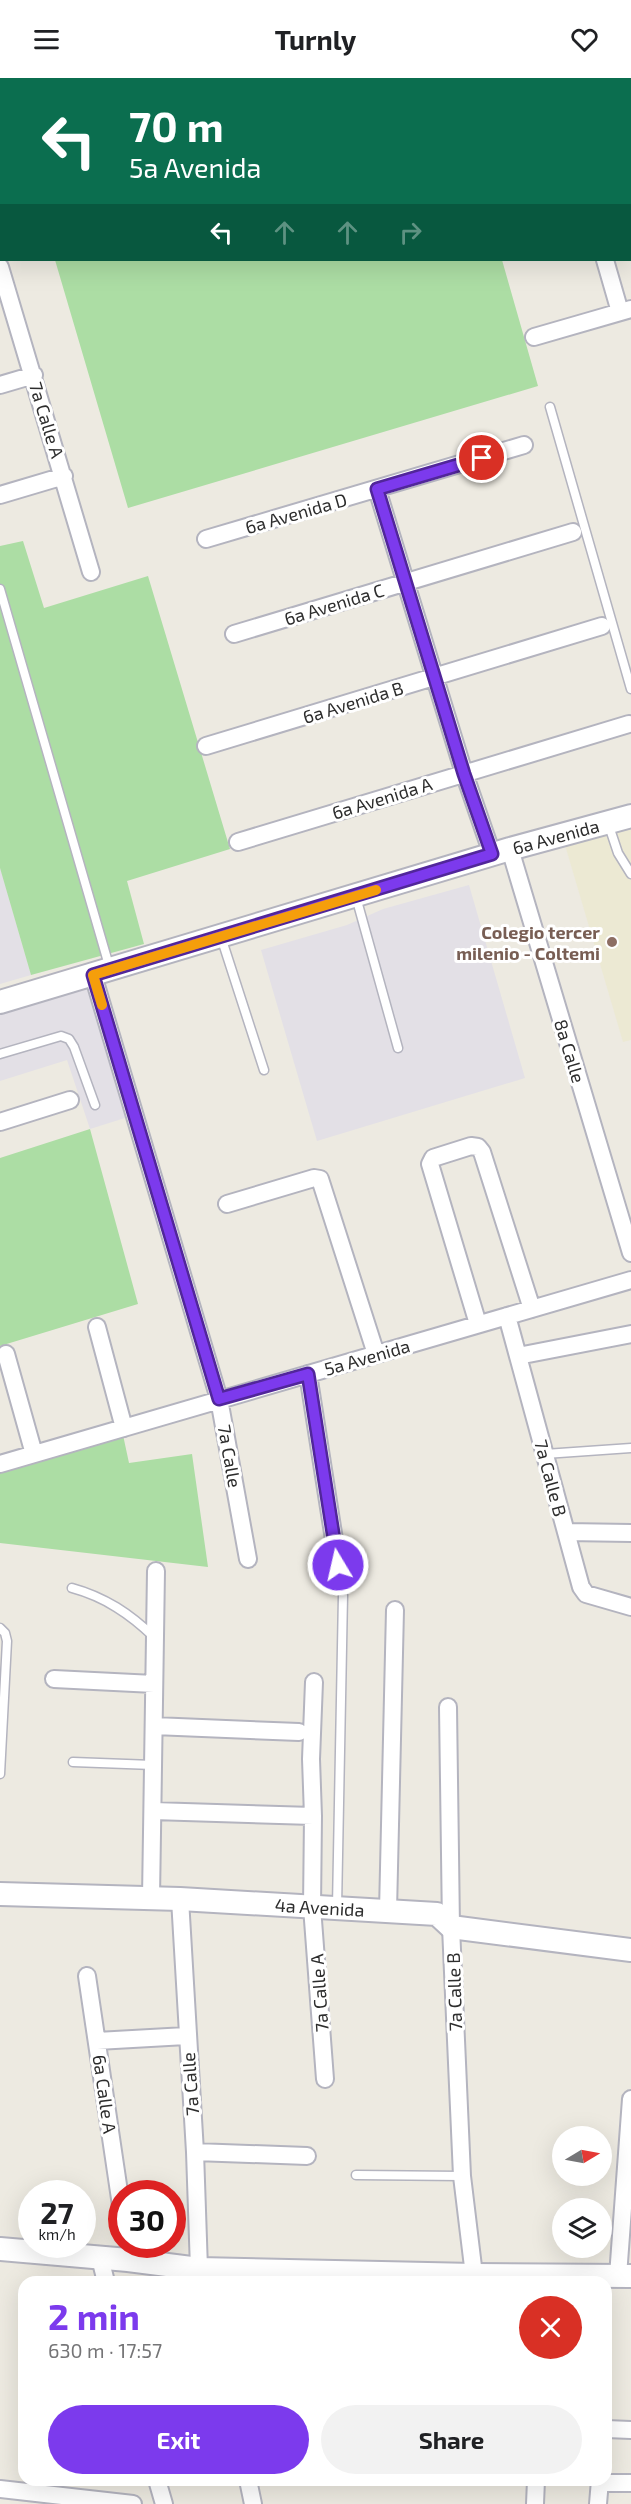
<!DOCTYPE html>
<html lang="en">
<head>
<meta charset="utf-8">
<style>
  body { margin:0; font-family:"Exo 2",sans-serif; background:#f2f2f2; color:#202124; height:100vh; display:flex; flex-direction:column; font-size:22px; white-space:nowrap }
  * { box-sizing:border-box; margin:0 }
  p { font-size:20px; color:#757577 }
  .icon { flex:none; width:33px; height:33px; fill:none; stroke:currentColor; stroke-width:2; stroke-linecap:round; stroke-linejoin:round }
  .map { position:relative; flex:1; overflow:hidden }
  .drawer { position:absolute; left:18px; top:2198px; width:594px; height:210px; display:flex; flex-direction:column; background:#fff; border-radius:18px; box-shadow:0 6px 24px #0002 }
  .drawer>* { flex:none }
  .hud { position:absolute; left:0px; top:0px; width:632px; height:183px; box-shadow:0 6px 24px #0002; background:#0b6e4f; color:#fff; overflow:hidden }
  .needle { width:39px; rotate:80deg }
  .controls { position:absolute; left:552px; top:2048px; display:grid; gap:12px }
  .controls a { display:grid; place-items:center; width:60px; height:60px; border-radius:50%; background:#fff; box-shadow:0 6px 24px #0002; font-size:30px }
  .speed { position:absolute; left:18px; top:2102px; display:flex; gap:12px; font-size:30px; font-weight:700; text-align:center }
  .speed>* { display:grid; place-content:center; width:78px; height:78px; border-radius:50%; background:#fff; box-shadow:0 6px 24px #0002; line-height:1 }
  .speed small { font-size:15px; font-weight:400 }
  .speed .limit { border:9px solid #d22; background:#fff; color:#111 }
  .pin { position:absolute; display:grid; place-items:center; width:51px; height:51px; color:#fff; margin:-26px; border:3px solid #fff; border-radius:50%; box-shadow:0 2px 6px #0007 }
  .me { position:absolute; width:66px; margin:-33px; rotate:351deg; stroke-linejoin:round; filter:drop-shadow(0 0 4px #0008) }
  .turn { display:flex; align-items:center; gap:21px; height:126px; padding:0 30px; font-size:27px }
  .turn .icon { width:78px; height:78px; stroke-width:2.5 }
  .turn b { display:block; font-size:42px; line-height:51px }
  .lanes { display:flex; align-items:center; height:57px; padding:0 30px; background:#0003; justify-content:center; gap:30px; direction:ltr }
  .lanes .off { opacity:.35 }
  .round { display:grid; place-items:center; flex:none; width:63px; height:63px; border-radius:32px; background:#f2f2f2 }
  .overview { display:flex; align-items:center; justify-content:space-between; height:102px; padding:0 30px }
  h1 { font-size:36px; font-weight:700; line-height:45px; color:#7c3aed }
  .primary-button { display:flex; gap:12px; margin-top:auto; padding:12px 30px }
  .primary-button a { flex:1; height:69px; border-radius:36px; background:#7c3aed; color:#fff; font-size:24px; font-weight:700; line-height:69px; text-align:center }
  .primary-button a+a { background:#f2f2f2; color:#202124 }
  header { display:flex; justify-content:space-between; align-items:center; height:78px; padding:0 30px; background:#fff; font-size:27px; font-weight:700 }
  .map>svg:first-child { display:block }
</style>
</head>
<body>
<header><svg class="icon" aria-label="menu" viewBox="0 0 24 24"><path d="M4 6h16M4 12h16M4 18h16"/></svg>Turnly<svg class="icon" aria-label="heart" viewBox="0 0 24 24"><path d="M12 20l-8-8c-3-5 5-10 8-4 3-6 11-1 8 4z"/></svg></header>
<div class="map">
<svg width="631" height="2426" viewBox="0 0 631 2426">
  <rect width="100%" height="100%" fill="#edeae1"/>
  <path fill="#e3e0e6" d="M0 789 31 897 0 906Z
    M469 807 525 1000 317 1063 261 872 347 847 383 831Z
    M87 911 128 1039 90 1051 67 982 0 1003V936Z"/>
  <path fill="#ece9d3" d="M631 747V962L623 964 565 767Z"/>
  <path fill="#acdda4" d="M105 0H450V1H100Z
    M55 182H502L538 308 128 430Z
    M23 463 44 530 148 498 230 771 127 803 144 866 31 897 0 790V468Z
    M90 1051 138 1226 0 1268V1080Z
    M123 1357 129 1385 192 1376 208 1489 0 1465V1392Z"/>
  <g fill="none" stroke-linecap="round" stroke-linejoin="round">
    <g stroke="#b4b4bf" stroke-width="11">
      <path id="lane" d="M550 329 631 611
        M0 511 110 891
        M608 745 618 775 631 796
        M356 819 398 970
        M221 859 264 992
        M0 976 61 958 69 961 74 969 95 1027
        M545 1376 631 1370
        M72 1510C105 1519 130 1536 154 1559
        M0 1550 5 1555 7 1563 0 1696
        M73 1684 153 1687
        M337 1829 343 1517
        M356 2097 462 2098"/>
    </g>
    <g stroke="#b4b4bf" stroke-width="20">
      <path id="street" d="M554 0 555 2
        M630 27H631
        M630 128H631
        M605 182 620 234
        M0 189 91 494
        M534 259 631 231
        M0 307 34 297
        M377 411 464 695 492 776
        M0 417 64 398
        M206 461 524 367
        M234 556 573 454
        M206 668 602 548
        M238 764 629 646
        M510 771 631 1175
        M93 897 219 1321 248 1481
        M0 1044 70 1022
        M227 1126 314 1100 320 1101 376 1276
        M507 1238 581 1509 586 1516 631 1529
        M478 1246 430 1086 433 1080 471 1068 478 1069 482 1074 532 1231
        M97 1249 124 1350
        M6 1276 34 1376
        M518 1278 631 1256
        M308 1296 338 1487
        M0 1386 631 1202
        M566 1454 631 1455
        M54 1601 154 1606
        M314 1604 311 1681 313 1738 312 1829 325 2001
        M448 1629 451 1849 462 2098 474 2197
        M154 1648 299 1654
        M153 1733 313 1738
        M151 1820 156 1493
        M180 1821 195 2074 199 2191
        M388 1833 395 1532
        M87 1898 122 2134
        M97 1963 186 1958
        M195 2074 307 2078
        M100 2180 106 2204
        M618 2198 631 2021
        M606 2351 631 2352
        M157 2402 164 2426
        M248 2402 253 2426
        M599 2405H631
        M0 2411 133 2426
        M535 2426 536 2402
        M598 2426 600 2402"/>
    </g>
    <g stroke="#b4b4bf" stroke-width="26">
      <g id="secondary">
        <path d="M28 2 34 0"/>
        <path d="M0 10 2 9"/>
        <path id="s1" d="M0 924 510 771 631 738"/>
        <path id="s2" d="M0 1816 180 1821 437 1836 451 1849 631 1872"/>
        <path d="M0 2171 128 2182 199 2191 474 2197 631 2198"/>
      </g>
    </g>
    <use href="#lane" stroke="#fff" stroke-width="8"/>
    <use href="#street" stroke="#fff" stroke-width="16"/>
    <use href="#secondary" stroke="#fff" stroke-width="22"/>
  </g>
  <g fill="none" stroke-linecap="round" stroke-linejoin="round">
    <g stroke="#51269a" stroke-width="15">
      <path id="route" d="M338 1487 308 1296 219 1321 93 897 492 776 464 696 377 411 482 380"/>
    </g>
    <use href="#route" stroke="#7c3aed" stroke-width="10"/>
    <path stroke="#f59e0b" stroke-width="10" d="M102 927 93 897 376 812"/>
  </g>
  <circle fill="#8d6e63" stroke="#fff" stroke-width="2" cx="612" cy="864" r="6"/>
  <g text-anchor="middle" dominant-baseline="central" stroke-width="6" stroke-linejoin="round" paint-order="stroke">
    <g font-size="18" fill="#2d2d2d" stroke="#fff">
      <text transform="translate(47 342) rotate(73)">7a Calle A</text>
      <text transform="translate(296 435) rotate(-16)">6a Avenida D</text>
      <text transform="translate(334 526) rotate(-17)">6a Avenida C</text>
      <text transform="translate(353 624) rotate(-17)">6a Avenida B</text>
      <text transform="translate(382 720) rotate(-17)">6a Avenida A</text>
      <text stroke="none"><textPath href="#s1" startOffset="580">6a Avenida</textPath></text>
      <text transform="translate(570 973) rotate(73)">8a Calle</text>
      <text transform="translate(367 1279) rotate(-16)">5a Avenida</text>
      <text transform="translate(230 1378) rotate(80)">7a Calle</text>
      <text transform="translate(551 1400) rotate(75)">7a Calle B</text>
      <text stroke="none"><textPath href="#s2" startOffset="320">4a Avenida</textPath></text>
      <text transform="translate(454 1914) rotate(-92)">7a Calle B</text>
      <text transform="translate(319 1915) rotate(-94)">7a Calle A</text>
      <text transform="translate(190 2006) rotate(-94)">7a Calle</text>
      <text transform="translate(105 2016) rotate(82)">6a Calle A</text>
    </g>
    <g font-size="18" font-weight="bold" fill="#785e54" stroke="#fff" text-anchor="end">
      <text x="600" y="854">Colegio tercer<tspan x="600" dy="21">milenio - Coltemi</tspan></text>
    </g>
  </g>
</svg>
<div class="controls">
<a><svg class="needle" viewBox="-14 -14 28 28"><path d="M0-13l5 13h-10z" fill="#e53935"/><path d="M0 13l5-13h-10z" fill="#757577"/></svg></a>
<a><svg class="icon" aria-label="layers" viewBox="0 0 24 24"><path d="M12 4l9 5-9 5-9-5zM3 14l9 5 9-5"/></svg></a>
</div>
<div class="speed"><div>27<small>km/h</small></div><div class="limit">30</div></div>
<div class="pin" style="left:482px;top:380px;background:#d93025"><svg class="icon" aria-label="arrive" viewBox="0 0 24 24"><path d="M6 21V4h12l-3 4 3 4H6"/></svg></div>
<svg class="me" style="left:338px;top:1487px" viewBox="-20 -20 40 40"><circle r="17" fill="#7c3aed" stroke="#fff" stroke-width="3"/><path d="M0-11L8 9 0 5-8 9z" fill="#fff"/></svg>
<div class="hud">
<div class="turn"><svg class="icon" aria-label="left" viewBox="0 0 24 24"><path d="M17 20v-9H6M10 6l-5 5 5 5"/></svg><div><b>70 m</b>5a Avenida</div></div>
<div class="lanes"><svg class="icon" aria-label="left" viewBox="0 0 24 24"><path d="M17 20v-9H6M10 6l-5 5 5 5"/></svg><svg class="icon off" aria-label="ahead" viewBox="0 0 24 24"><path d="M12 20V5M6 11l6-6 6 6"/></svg><svg class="icon off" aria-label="ahead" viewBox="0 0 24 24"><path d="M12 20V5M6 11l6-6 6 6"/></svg><svg class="icon off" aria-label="right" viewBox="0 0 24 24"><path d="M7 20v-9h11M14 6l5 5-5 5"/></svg></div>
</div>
<section class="drawer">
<div class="overview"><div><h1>2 min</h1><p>630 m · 17:57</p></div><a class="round" style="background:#d93025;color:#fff"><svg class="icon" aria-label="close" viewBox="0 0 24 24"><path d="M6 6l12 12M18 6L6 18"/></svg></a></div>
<div class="primary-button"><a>Exit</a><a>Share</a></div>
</section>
</div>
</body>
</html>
